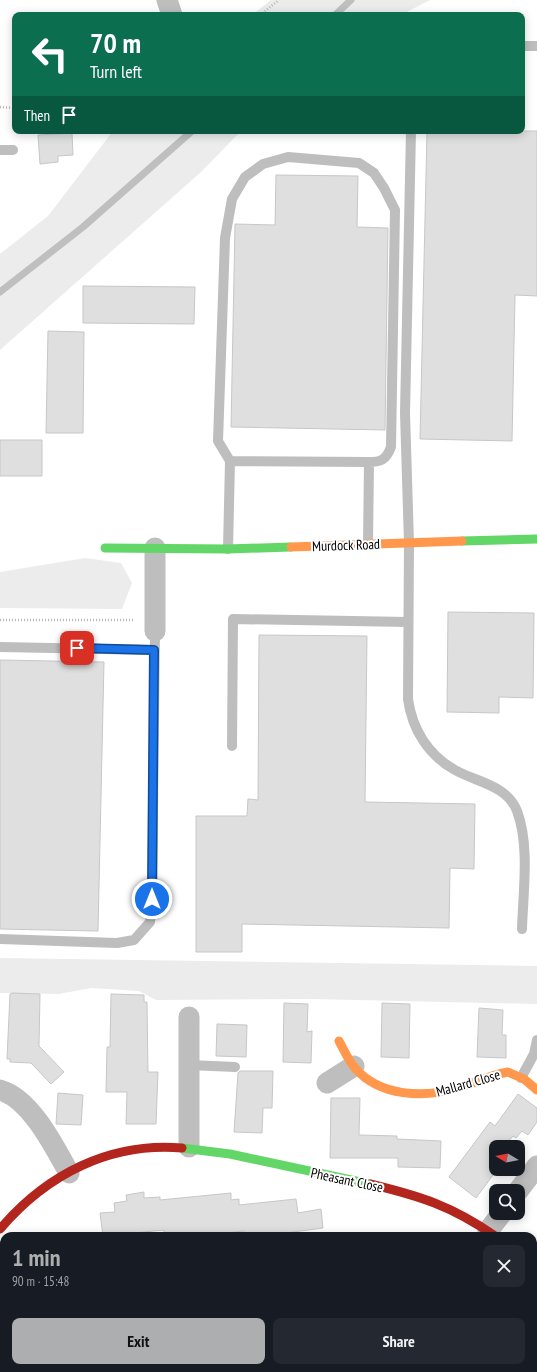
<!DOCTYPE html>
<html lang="en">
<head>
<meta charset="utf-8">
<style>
  body { margin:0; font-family:"PT Sans Narrow",sans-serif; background:#242831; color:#f1f3f6; height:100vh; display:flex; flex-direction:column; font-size:15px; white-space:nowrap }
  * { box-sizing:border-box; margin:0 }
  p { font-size:13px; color:#9ea1a6 }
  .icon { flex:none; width:22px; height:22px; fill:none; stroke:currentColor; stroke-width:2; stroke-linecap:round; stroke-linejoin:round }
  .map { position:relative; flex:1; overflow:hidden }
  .details { position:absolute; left:0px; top:1232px; width:537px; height:140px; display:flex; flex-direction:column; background:#171b24; border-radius:12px 12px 0 0; box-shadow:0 2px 10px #0003 }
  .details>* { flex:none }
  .guide { position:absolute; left:12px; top:12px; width:513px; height:122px; border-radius:8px; box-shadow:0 2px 10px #0003; background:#0b6e4f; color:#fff; overflow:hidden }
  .needle { width:26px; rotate:280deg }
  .buttons { position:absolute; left:489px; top:1140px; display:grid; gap:8px }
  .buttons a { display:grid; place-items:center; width:36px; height:36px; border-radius:8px; background:#171b24; box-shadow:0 2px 10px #0003; font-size:20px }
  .pin { position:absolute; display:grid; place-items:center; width:34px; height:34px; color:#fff; margin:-17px; border-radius:8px; box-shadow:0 2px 6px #0006 }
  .me { position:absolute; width:44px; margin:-22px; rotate:0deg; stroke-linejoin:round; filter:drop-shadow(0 0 3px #0008) }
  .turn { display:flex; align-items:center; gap:14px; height:84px; padding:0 12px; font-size:18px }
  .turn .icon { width:52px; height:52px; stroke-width:2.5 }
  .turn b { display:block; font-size:28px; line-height:34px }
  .then { display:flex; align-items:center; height:38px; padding:0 12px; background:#0003; gap:8px; font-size:15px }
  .round { display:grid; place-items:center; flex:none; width:42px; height:42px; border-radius:8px; background:#242831 }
  .summary { display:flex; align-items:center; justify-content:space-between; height:68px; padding:0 12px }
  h1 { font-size:24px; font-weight:600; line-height:30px; color:#adaeaf }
  .action { display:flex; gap:8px; margin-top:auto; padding:8px 12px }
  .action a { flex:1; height:46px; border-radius:8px; background:#adaeaf; color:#111; font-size:16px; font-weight:600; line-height:46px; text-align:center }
  .action a+a { background:#242831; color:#f1f3f6 }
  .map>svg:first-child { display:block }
</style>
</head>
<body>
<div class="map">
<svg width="537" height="1372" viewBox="0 0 537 1372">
  <rect width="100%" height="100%" fill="#fff"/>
  <path fill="#ececec" d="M271 0H430L401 15H252Z
    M113 131H241L201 172 0 350V254L48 216Z
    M85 558 121 563 132 583 122 609 0 608V572Z
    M0 958 537 966V1004L312 999 156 1000 139 991 91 988 59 994 0 993Z
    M533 1367H535V1372H282L281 1368H502L504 1371Z"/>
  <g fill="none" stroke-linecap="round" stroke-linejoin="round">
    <path stroke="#bfbfbf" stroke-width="7" d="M335 15 351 0
      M0 292 83 227 192 131"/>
  </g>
  <path fill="#dfdfdf" stroke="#c7c7c7" d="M427 131H537V296L515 295 512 441 420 439Z
    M72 133 73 155 58 156V162L40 164 38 135Z
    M276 175 358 176 357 227 388 228 385 430 231 427 235 224 275 225Z
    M83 286 195 287 194 324 83 323Z
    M48 331 84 332 83 433H46Z
    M0 440H42V476H0Z
    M448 612 534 613 533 698 499 697V713L447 712Z
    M259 635 367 636 365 802 475 804 474 869 450 868 449 928 242 924V952H196V816H247L248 799 258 800Z
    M0 660 104 662 98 931 0 929Z
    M12 993 40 994 39 1046 64 1072 51 1084 31 1063 10 1062V1059H7L10 994Z
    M111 994 144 995V1002H147L148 1072H158L156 1124H126L127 1092H106L107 1047H110Z
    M284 1003 308 1004 307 1032 312 1031 311 1063 283 1062Z
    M382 1003 410 1004 409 1058 381 1057Z
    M479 1008 503 1010 502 1035H506V1058L477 1057Z
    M217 1024 247 1025 246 1057 216 1056Z
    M240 1071H273L272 1108H263L262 1133 234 1132 238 1073Z
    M58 1093 83 1095 81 1125 56 1124Z
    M518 1094 537 1108V1122L528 1135 522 1131 516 1138 513 1136 504 1147H496V1171L476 1198 449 1177 490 1122 495 1126Z
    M331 1098H360L359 1135 397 1136V1139L441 1141 440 1168 398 1167V1158H330Z
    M144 1192V1198L160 1197V1200L231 1193V1200L239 1199V1205L296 1199 298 1213 321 1209 323 1228 263 1236H245L244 1231 200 1236H164V1230L103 1236 100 1213 115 1212 114 1203 127 1201 126 1195Z"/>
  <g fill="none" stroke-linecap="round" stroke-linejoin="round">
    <path stroke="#b9b9b9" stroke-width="2.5" stroke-dasharray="1 2" stroke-linecap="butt" d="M260 15 279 0
      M0 107 15 108
      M0 620H133
      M480 1368 492 1372
      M422 1372 423 1368"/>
    <path stroke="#bebebe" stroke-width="10" d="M522 46H537
      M411 131 405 413 409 543 408 699C412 729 428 755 455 770 476 782 507 785 517 811 530 845 523 893 522 929
      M0 150H13
      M230 461 218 441 225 238 232 199 245 177 263 164 288 157 359 163 374 173 384 188 395 210 391 447C386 460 381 462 369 462
      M228 549 230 461 369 462 368 544
      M0 647 154 650
      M232 746 233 619 408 622
      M0 939 117 943 134 940 150 922 152 899 155 631
      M189 1065 235 1067
      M521 1078 534 1054 537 1040
      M0 1247 4 1251
      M0 1306 4 1307"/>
    <path stroke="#bebebe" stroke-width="21" d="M167 0 172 15
      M155 631V548
      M189 1017V1147
      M327 1083 354 1066
      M0 1090C31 1099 54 1146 69 1173
      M518 1191 537 1166
      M488 1231 502 1213
      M533 1262 537 1264
      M234 1368 235 1371 258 1368"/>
    <path stroke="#63d668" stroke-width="9" d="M462 541 537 539
      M105 548 228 549 291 547
      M182 1148 230 1154 370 1184"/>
    <path stroke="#ff974d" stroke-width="9" d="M291 547 462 541
      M339 1041C344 1050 348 1060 355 1068 380 1097 424 1098 458 1088 475 1083 490 1075 508 1072L524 1079 537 1090"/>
    <path stroke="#b3261e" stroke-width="9" d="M370 1184C420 1196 452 1206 495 1236
      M0 1229C47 1174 110 1142 182 1148"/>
  </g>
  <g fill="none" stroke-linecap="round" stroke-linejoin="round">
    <g stroke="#114b97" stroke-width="10">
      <path id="route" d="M77 648 154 650 152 899"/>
    </g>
    <use href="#route" stroke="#1a73e8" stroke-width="7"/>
  </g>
  <g text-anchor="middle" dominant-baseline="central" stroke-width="4" stroke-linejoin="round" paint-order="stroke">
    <g font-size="14" fill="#000" stroke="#fff">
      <text transform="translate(346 545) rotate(-2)">Murdock Road</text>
      <text transform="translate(468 1083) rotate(-16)">Mallard Close</text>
      <text transform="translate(347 1180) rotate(12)">Pheasant Close</text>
    </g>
  </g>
</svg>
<div class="buttons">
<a><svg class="needle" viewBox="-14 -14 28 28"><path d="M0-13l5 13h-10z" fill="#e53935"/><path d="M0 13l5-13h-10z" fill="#9ea1a6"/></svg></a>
<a><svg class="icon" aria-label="search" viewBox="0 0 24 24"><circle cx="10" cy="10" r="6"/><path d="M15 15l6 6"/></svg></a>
</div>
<div class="pin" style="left:77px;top:648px;background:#d93025"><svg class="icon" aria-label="arrive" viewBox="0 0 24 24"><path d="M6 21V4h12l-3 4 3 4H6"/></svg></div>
<svg class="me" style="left:152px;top:899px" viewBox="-20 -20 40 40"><circle r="17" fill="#1a73e8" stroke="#fff" stroke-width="3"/><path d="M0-11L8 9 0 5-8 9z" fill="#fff"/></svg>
<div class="guide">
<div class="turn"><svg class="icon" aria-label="left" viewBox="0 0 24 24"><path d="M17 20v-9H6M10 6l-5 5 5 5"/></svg><div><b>70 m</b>Turn left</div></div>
<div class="then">Then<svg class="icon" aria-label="arrive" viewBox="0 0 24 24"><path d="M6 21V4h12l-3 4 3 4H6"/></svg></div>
</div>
<section class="details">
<div class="summary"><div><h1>1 min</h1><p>90 m · 15:48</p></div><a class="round"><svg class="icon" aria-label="close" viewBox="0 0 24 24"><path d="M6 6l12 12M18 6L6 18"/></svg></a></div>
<div class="action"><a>Exit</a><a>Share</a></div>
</section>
</div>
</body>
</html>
